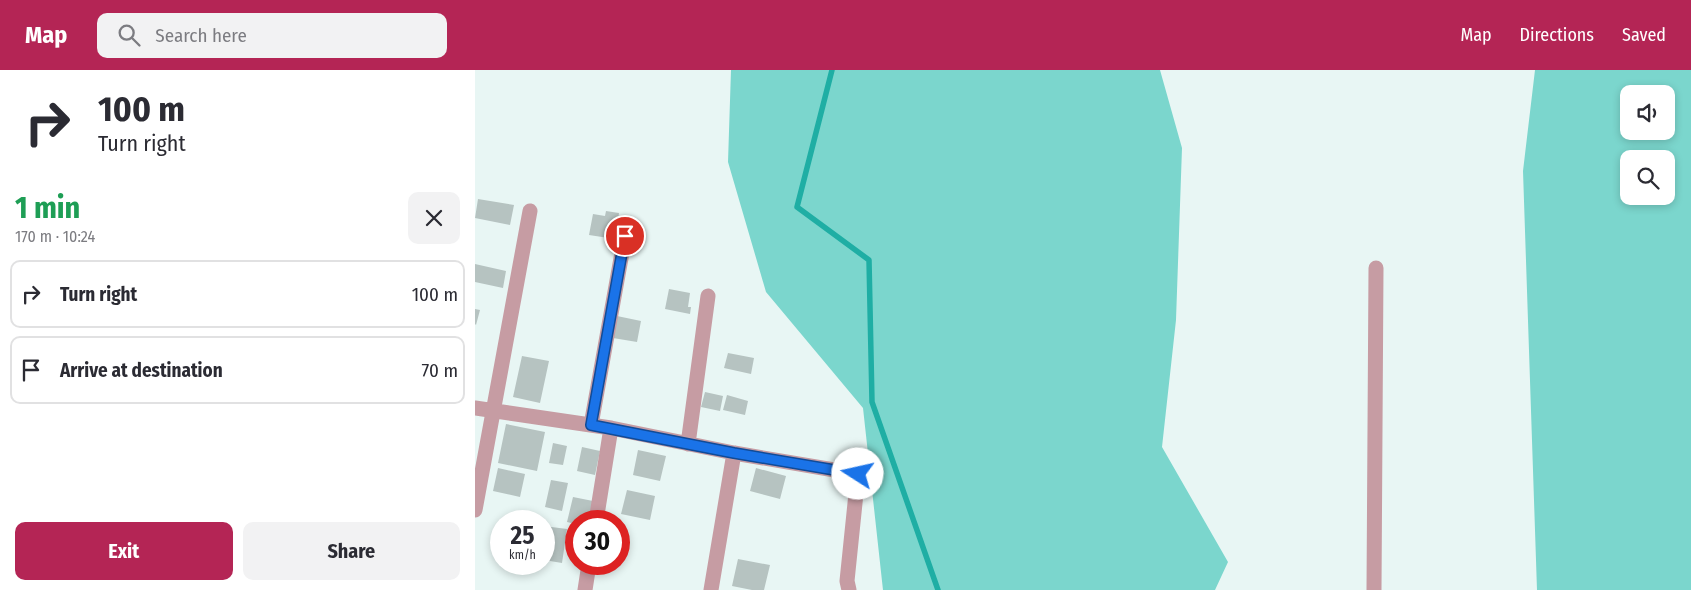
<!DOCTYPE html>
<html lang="en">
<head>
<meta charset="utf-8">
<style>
  body { margin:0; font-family:"Fira Sans Condensed",sans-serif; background:#f2f2f3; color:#2b2b33; height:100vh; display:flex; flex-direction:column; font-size:19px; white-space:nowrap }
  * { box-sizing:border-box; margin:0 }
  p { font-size:16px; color:#7c7c81 }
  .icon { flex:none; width:28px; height:28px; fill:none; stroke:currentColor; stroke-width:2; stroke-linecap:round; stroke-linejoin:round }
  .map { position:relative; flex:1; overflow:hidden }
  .side { display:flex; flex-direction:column; background:#fff; width:475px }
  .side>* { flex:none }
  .banner { background:#fff; color:#2b2b33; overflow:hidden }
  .buttons { position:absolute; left:1145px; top:15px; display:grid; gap:10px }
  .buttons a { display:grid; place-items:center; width:55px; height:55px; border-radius:10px; background:#fff; box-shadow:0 2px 8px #0003; font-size:25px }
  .speed { position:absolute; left:15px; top:440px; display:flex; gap:10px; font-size:25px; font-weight:700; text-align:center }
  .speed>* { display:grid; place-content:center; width:65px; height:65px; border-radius:50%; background:#fff; box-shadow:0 2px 8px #0003; line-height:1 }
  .speed small { font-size:12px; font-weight:400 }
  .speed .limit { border:8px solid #d22; background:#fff; color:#111 }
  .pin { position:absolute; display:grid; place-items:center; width:42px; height:42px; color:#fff; margin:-21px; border:2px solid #fff; border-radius:50%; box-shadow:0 1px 5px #0007 }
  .me { position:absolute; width:55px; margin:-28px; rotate:280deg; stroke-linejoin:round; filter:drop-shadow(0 0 4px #0008) }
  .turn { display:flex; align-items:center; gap:18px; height:105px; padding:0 15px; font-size:22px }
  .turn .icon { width:65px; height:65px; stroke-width:2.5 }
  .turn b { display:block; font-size:35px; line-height:42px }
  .round { display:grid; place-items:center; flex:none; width:52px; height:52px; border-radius:10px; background:#f2f2f3 }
  .head { display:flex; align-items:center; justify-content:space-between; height:85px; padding:0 15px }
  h1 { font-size:30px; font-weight:700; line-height:38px; color:#1e9e55 }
  .primary-button { display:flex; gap:10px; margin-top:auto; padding:10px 15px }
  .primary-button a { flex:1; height:58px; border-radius:10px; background:#b42555; color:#fff; font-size:20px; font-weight:700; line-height:58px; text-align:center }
  .primary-button a+a { background:#f2f2f3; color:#2b2b33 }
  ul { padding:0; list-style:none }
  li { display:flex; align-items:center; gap:15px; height:68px; margin:0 10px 8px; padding:0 5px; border:2px solid #e1e1e2; border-radius:10px }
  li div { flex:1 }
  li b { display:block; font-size:19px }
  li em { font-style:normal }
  header { display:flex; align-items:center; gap:30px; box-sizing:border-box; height:70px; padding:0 25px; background:#b42555; color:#fff }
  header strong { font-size:24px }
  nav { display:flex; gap:28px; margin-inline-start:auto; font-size:18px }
  .search { width:350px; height:45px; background:#f2f2f3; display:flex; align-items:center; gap:12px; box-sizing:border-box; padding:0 18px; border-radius:10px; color:#7c7c81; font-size:19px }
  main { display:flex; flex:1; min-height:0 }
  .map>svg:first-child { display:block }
</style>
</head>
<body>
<header>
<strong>Map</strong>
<div class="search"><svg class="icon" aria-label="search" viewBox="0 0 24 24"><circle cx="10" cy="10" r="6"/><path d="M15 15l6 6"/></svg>Search here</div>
<nav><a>Map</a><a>Directions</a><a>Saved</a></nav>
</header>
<main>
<section class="side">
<div class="banner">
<div class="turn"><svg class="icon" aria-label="right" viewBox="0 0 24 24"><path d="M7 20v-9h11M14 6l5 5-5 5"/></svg><div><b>100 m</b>Turn right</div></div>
</div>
<div class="head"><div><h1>1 min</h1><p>170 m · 10:24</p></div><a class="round"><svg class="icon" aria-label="close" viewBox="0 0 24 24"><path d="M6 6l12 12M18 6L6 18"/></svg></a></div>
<ul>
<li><svg class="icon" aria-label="right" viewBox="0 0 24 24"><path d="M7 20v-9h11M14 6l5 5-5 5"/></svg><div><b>Turn right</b></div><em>100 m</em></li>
<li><svg class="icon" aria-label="arrive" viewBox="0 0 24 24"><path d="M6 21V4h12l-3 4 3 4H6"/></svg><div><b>Arrive at destination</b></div><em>70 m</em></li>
</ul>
<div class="primary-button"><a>Exit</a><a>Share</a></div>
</section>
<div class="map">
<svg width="1216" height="520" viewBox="0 0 1216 520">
  <rect width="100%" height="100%" fill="#e8f6f4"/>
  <path fill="#7bd6cd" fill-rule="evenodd" d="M256 0H685L707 78 701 250 687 377 753 492 740 520H408L388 338 291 222 253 92Z
    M1060 0H1216V520H1062L1048 101ZM1154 24H1191V61H1154ZM1154 89H1191V126H1154Z"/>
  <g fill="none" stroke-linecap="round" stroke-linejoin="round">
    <path stroke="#1faea4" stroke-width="5.5" d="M357 0 322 137 394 190 397 332 463 520"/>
  </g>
  <path fill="#b6c3c1" d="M3 129 39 135 35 155 0 148Z
    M131 141 144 143 140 169 114 165 118 144 130 146Z
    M0 194 31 201 28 218 0 212Z
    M194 219 215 223 213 237H216L215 244 190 239Z
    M0 239 5 240 1 255 0 254Z
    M142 246 166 251 162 272 138 268Z
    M253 283 279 288 276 304 249 298Z
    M47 286 74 291 65 333 38 327Z
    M230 322 248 326 245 341 226 337Z
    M252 325 273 331 270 345 248 340Z
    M31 354 70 362 62 401 23 393Z
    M78 373 92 376 88 395 74 393Z
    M107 377 125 381 120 405 102 401Z
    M163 380 191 386 185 411 158 405Z
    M23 398 50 404 45 427 18 421Z
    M281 398 311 406 305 429 275 421Z
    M76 410 93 413 87 441 70 437Z
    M152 420 180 426 175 450 146 444Z
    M98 427 118 431 114 451H101V454L92 452Z
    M69 456 92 459 87 493 69 490Z
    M263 489 295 495 289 520H277L257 516Z"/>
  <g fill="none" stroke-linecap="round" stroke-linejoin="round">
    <path stroke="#c69ca3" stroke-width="15" d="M0 338 136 358 259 383 383 404 372 511 374 520
      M116 355 150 166
      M213 374 233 226
      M0 440 55 141
      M121 451 136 358
      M110 520 114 494
      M236 520 259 383
      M899 520 901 198"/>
  </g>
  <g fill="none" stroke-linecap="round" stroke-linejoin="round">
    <g stroke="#114b97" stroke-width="12">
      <path id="route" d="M150 166 116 355 259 383 383 404"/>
    </g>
    <use href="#route" stroke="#1a73e8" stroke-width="9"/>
  </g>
</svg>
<div class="buttons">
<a><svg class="icon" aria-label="sound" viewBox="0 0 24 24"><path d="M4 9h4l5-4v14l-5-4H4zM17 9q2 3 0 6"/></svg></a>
<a><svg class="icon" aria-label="search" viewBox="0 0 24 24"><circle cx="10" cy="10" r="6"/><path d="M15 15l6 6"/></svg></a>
</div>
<div class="speed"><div>25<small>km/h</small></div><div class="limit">30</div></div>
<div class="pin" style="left:150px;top:166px;background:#d93025"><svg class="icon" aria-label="arrive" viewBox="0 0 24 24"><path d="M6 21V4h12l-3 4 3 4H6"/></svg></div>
<svg class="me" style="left:383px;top:404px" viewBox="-20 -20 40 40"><circle r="19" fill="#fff"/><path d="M0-13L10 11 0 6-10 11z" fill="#1a73e8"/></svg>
</div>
</main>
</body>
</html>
